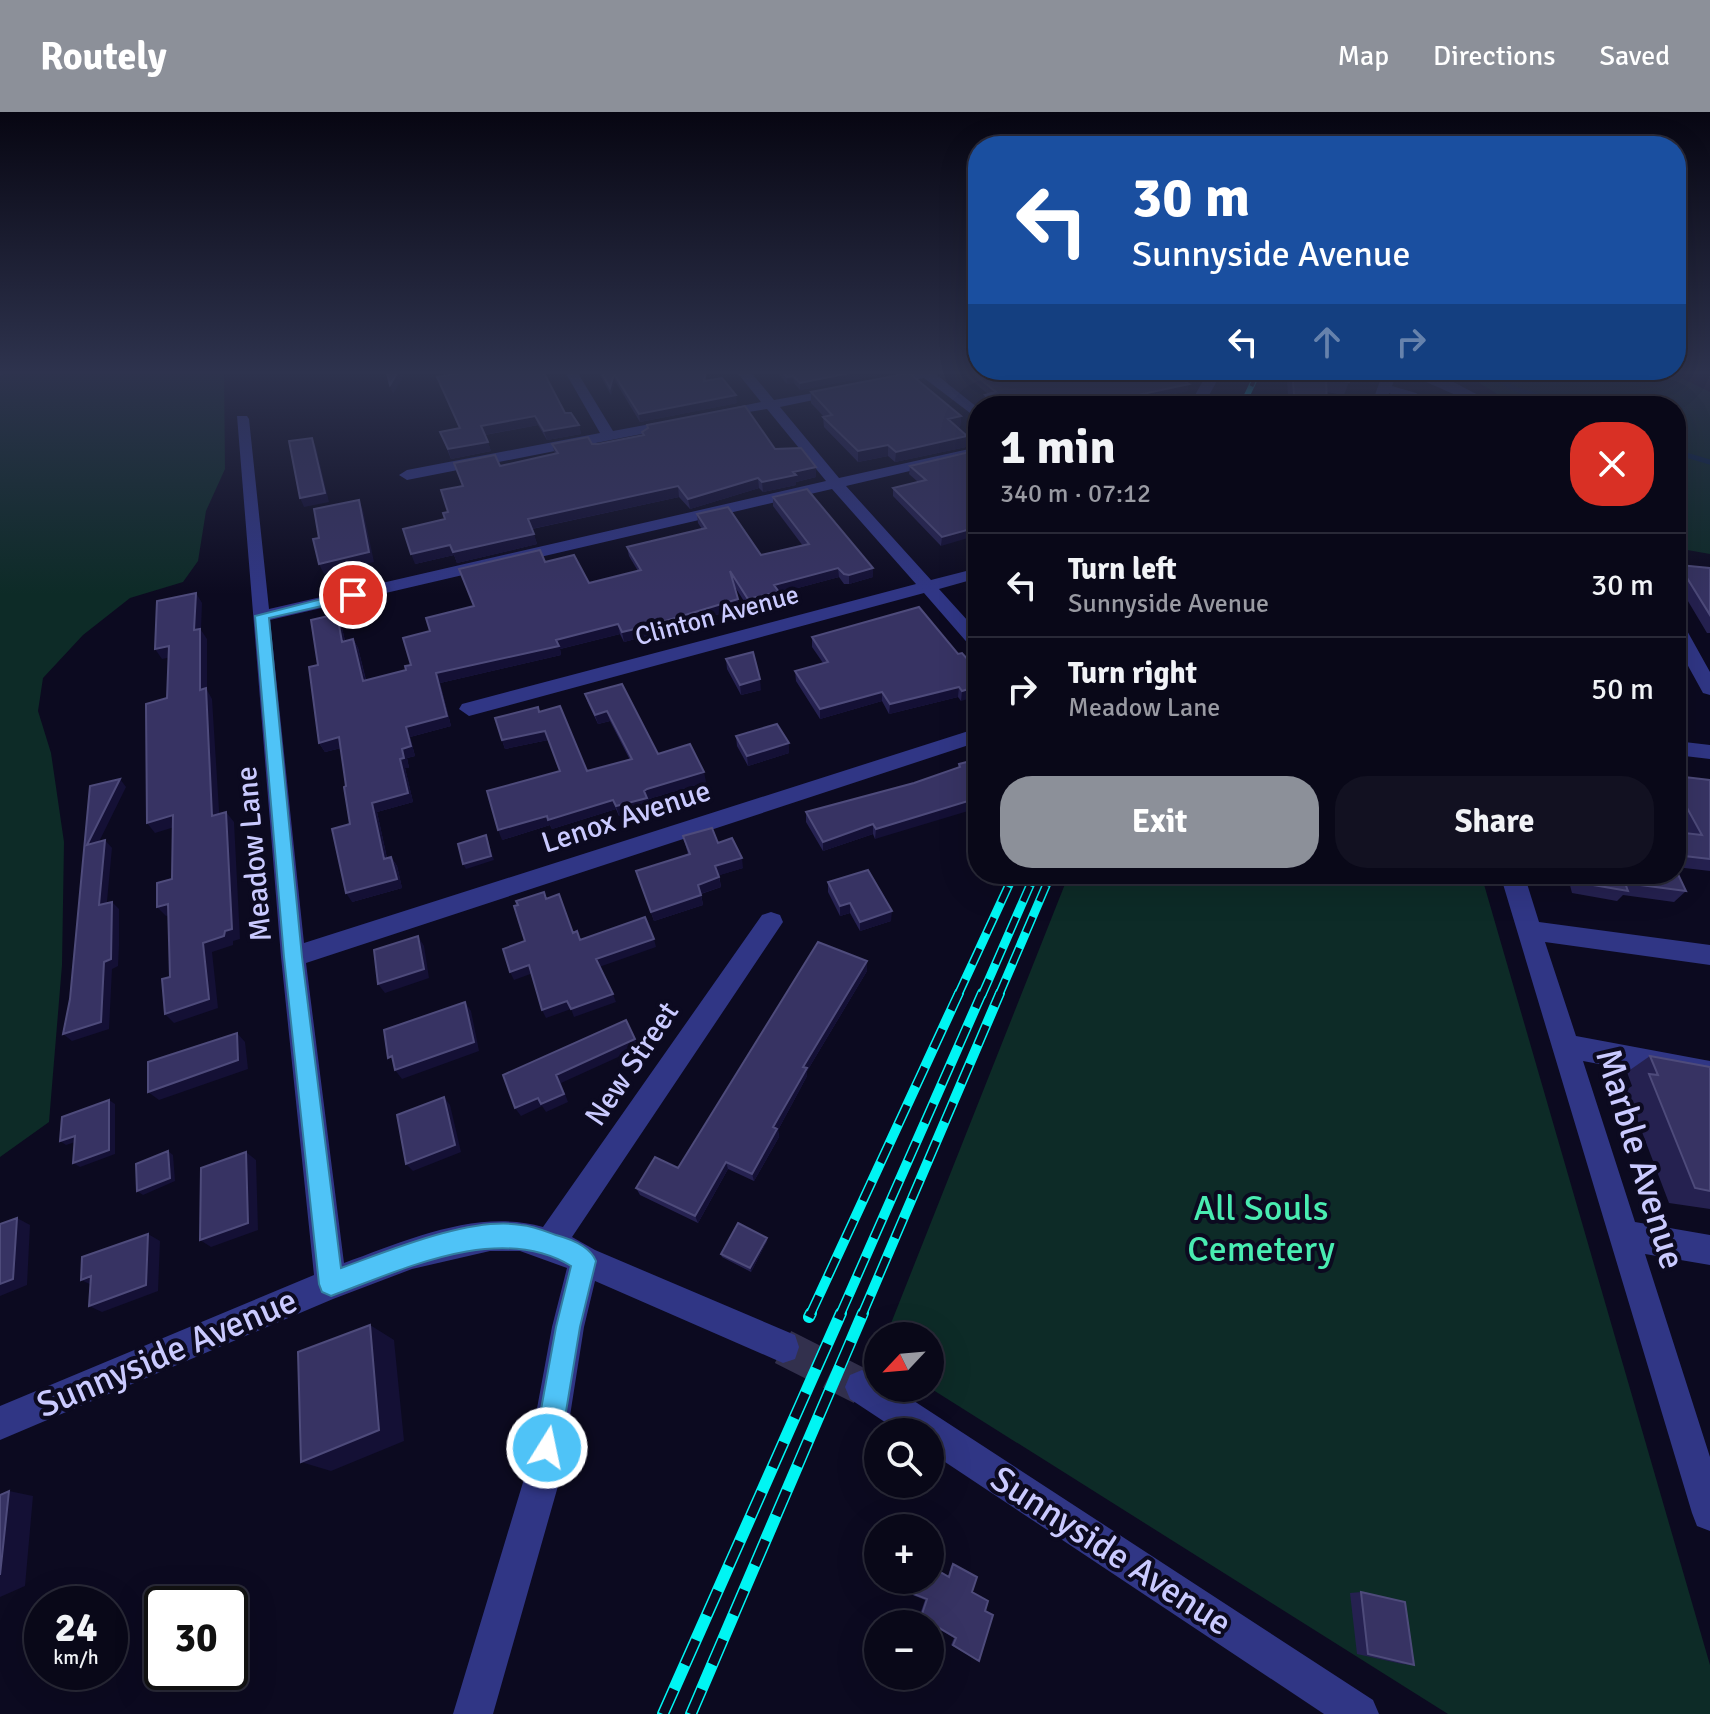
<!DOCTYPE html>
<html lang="en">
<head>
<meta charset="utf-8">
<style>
  body { margin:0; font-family:Signika,sans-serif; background:#121121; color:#f1f3f6; height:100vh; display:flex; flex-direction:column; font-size:30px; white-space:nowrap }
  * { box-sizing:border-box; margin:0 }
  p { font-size:26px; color:#999aa2 }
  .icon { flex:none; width:44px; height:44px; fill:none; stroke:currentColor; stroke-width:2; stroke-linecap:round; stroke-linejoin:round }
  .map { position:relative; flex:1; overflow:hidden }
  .details { position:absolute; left:968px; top:284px; width:718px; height:488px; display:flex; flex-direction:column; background:#090818; border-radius:32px; box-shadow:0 8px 32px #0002,0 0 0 2px #292937 }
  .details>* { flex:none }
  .banner { position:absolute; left:968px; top:24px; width:718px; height:244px; border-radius:32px; box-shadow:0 8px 32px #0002,0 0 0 2px #292937; background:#1a4fa0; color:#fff; overflow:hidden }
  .needle { width:52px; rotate:244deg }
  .buttons { position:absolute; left:864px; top:1210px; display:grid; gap:16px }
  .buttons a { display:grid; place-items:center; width:80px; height:80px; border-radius:50%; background:#090818; box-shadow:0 8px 32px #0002,0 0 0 2px #292937; font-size:40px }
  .speed { position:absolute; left:24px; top:1474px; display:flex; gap:16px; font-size:40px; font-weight:700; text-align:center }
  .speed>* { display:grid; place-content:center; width:104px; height:104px; border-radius:50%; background:#090818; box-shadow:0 8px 32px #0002,0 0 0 2px #292937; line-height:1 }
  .speed small { font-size:20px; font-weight:400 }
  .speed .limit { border:4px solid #111; border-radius:12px; background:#fff; color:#111 }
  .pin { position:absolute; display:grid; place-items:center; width:68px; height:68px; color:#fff; margin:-34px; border:4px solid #fff; border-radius:50%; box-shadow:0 2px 8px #0007 }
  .me { position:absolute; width:88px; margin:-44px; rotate:10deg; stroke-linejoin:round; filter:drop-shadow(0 0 6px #0008) }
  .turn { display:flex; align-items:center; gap:28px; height:168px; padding:0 32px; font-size:36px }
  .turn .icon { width:104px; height:104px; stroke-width:2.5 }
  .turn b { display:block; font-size:56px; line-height:68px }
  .lanes { display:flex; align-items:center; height:76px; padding:0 32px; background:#0003; justify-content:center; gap:40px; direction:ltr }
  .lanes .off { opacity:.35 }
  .round { display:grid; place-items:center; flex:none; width:84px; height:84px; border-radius:32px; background:#121121 }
  .summary { display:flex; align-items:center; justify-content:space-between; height:136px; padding:0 32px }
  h1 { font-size:48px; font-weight:700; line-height:60px }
  .primary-button { display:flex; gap:16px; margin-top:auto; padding:16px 32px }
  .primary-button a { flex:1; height:92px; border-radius:32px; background:#8c9099; color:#fff; font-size:32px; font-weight:700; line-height:92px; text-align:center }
  .primary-button a+a { background:#121121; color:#f1f3f6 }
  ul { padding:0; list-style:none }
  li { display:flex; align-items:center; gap:24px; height:104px; padding:0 32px; border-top:2px solid #292937 }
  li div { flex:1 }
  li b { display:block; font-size:30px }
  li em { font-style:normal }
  header { display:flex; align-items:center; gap:48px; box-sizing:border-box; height:112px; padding:0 40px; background:#8c9099; color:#fff }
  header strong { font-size:38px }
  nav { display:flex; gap:44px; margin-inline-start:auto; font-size:28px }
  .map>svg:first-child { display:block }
</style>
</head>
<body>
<header>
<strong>Routely</strong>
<nav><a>Map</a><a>Directions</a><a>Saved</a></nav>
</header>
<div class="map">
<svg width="1710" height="1602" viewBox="0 0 1710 1602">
  <rect width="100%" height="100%" fill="#0c0a20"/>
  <path fill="#0d2b27" d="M0 258H224L225 357 206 399 198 449 183 470 130 486 83 523 43 566 38 599 51 641 64 730 62 853 49 1010 0 1045Z
    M1458 258H1665L1710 280V442L1676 436V294H1517Z
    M1069 762H1481L1710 1553V1602H1448L930 1276V1224H886Z"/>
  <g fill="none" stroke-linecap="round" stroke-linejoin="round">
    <path stroke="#062344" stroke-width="5" d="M1488 258C1509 282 1549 286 1579 294
      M1676 340 1710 350"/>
    <path stroke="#32304d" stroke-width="36" stroke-dasharray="36 18" stroke-linecap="butt" d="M783 1235 862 1275"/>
    <path fill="#303685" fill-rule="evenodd" d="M0 258H11L0 264Z
      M564 258H576L613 319 677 307 684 311 677 315 407 368 399 363 407 358 600 321Z
      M735 258H749L774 288 847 275V281L780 295 839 366 978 335V343L846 374 931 468 978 456V466L939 477 978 520V537L971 535 924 481 469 604 459 597 462 592 916 472 832 377 270 508 304 831 978 616V630L306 851 344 1151C406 1129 477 1096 543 1115L762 803 771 800 780 803 783 810 572 1125 595 1138 795 1223 799 1235 795 1247 783 1251 595 1169 584 1215 560 1367 493 1602H453L524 1367 552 1215 567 1156 520 1139H490L412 1157 333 1187 0 1328V1294L314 1163 281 845 237 304H247L249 307 269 497 826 369 767 297 712 306V300L761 290Z
      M917 258H948L937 263 978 296V307L924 266 882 274 875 270Z
      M1209 258H1223L1203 294H1189Z
      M1343 258 1383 261 1384 258H1398L1392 274 1416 281 1436 294H1419L1389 281 1385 294H1371L1380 269Z
      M1405 258 1442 264 1499 294C1468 294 1437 271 1405 263Z
      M1676 510 1685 515 1710 560V583L1703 581 1676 532Z
      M1676 629 1710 633V647L1676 643Z
      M1500 762H1524L1539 810 1710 833V853L1545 830 1576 924 1710 949V973L1583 949 1635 1110 1710 1123V1153L1645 1142 1710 1345V1419L1697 1414 1692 1401Z
      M862 1258 878 1266V1276H894L1373 1588 1379 1602H1324L930 1340V1320H900L850 1287 845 1275 850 1263Z"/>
    <g stroke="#00f5f3" stroke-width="6">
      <path id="rail-far3" d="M1242 294 1259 258"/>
    </g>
    <g stroke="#00f5f3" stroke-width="9">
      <path id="rail-far2" d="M958 883 1014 762
        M982 883 1035 762
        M999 883 1051 762"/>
    </g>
    <g stroke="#00f5f3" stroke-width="10">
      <path id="rail-far1" d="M810 1203 959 881
        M840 1203 982 881
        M862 1203 1000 881"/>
    </g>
    <g stroke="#00f5f3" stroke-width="12">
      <path id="rail" d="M809 1205 811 1201
        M663 1602 841 1201
        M691 1602 863 1201"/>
    </g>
    <use href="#rail-far3" stroke="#0c0a20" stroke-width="4" stroke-dasharray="11" stroke-linecap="butt"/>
    <use href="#rail-far2" stroke="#0c0a20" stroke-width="6" stroke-dasharray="17" stroke-linecap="butt"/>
    <use href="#rail-far1" stroke="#0c0a20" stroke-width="7" stroke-dasharray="21" stroke-linecap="butt"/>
    <use href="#rail" stroke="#0c0a20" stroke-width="9" stroke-dasharray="27" stroke-linecap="butt"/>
  </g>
  <path fill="#252150" d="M597 258H706V269L737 291 640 310 615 269 611 283Z
    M774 258H894V260L800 278 794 271 787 272Z
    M959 258H1176L1190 267 1187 279 1121 294H989L984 290 985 283 988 282Z
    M1292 258 1349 270 1344 283 1326 280 1327 294H1289L1287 270Z
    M522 261 579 313 581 322 547 328 538 313 485 323 491 339 451 347 440 320 459 316 437 265Z
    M811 280 961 304 960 315 957 316 967 324 966 335 895 350 888 344 858 350 824 315 823 305H824L811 291Z
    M647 313 775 337 816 355V365L796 370V373L763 380 759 376 690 397 679 385 532 417 537 432 457 451 454 443 415 452 445 407 462 374 454 351 500 354 555 342 552 332H598L643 324 642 320 647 316Z
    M978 338 941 434 893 384V376L918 370 909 362 910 354Z
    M773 385 873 465 849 472H844L839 465 779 481 780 489 749 497 733 472 739 496 654 522 624 530 620 522 560 537 561 543 440 571 451 614 410 625 415 644 407 646 409 656H405L413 690 377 700 387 746 391 745 397 754 402 776 352 790 350 712 341 636 325 640 319 631 318 553 341 511 345 529 353 527 358 536 366 568 406 558 411 553 430 519 473 494 545 450 589 471 638 459 629 444 627 435 702 417 698 411 697 402 761 443 803 434 773 394Z
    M1679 453 1710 456V521H1707L1676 469V458Z
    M812 525 958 542 978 559 961 589 958 585 889 602 882 589 820 607 796 569 795 559 823 551 812 535Z
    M726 547 761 578 741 583 727 557Z
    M585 582 658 642 706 670 649 687 648 688 650 695 619 704 616 697 552 717 550 713 502 728 560 659 548 628 505 637 502 628 539 600 587 659 630 648 610 609 598 612 588 591Z
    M736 624 789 631V641L748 654 737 634Z
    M978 647 875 727 873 722 823 739 806 710V700L914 671 958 656 959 652Z
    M1676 664 1710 668V759L1676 755V720L1684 721 1676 706Z
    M683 724 718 731 743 756 719 763 721 775 701 782 703 793 654 809 636 759 688 742Z
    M1567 762H1676L1686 779 1674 790 1623 783 1617 789 1572 781Z
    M828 770 891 809 860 819 850 801 840 804 828 780Z
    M867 849V859L807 959V964L778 1018 779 1025 754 1069 728 1057 698 1111 640 1083 636 1076 678 1056Z
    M1650 944 1710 955V1097L1669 1091 1626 978 1632 974 1627 960Z
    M767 1129 751 1160 722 1145 721 1142Z
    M953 1452 985 1499 979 1549 951 1533 954 1526 919 1505 925 1488 885 1472 886 1468 948 1464 951 1454Z
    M1361 1480 1414 1553 1402 1552 1357 1542 1350 1481Z"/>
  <path fill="#141035" d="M399 258H407L393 282 390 273Z
    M864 258H894V260L800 278V271Z
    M614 262 615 269 611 283 610 276Z
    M793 264 794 271 787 272V265Z
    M1190 267 1187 279 1121 294H1095L1096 292Z
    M736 283 737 291 640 310 639 302Z
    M535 304 538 313 483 323 481 314Z
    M961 304 960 315 947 318 948 307Z
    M579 313 581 322 547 328 544 319Z
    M967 324 966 335 895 350 896 340Z
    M312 326 316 335 329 390 304 395 300 386Z
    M488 330 491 339 451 347 448 337Z
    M888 333V344L858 350V339Z
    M816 355V365L796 370V373L763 380 762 370 793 360Z
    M758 366 759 376 690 397 688 387Z
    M678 374 679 385 531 417 528 407Z
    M359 388 363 398 374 450 324 462 319 452Z
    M978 415V423L941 434 942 425Z
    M534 422 537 432 457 451 453 440Z
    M450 433 454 443 415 452 411 442Z
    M838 456 839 465 779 481 780 489 749 497 748 487 774 473Z
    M873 456V465L849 472V463Z
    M196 481 202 491 201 518 207 527V578L212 587 220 714 212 704 194 518Z
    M738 487 739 496 654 522 624 530 622 520Z
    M337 502 341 511 347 539 342 530Z
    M618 512 620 522 560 537 561 543 440 571 451 614 410 625 415 644 407 646 409 656H405L413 690 377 700 389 756 384 747 372 691 400 647 406 615 436 561Z
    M353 527 358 536 368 578 363 569Z
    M169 534 176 544 162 547 155 537Z
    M760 567 761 578 741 583 740 573Z
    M978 574V584L961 589 962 579Z
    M959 575 958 585 889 602 890 592Z
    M882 580V589L820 607V597Z
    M607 599 610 609 598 612 595 603Z
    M545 619 548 628 505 637 502 628Z
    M339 625 345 635 325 640 319 631Z
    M789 631V641L748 654 747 644Z
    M704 660 706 670 649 687 648 688 650 695 619 704 616 694 647 677Z
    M120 667 126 675 94 740 87 733Z
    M978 686V696L875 727 876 717Z
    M613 688 616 697 552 717 550 713 502 728 498 718 547 704Z
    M226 700 234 710 240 827 233 829V833L212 840 218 896 174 911 165 902 203 831Z
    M173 703 181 713 155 721 147 711Z
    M873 712V722L823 739V730Z
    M486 723 494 748 466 757 463 752Z
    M105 728 112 736 106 800 99 793Z
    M391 745 397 754 402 776 352 790 346 781Z
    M742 746 743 756 717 764 715 754Z
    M719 765 721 775 700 782 698 773Z
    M701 783 703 793 654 809 651 800Z
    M112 790 119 797V834L118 854 112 857 109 917 72 929 63 922 104 850Z
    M850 791V801L840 804V794Z
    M168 792 177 801 166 804 157 795Z
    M892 799 891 809 860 819V810Z
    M418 824 424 834 429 866 385 881 378 872Z
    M654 827 656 835 599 855 596 847Z
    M867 849V859L807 959V964L778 1018 779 1025 754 1069 752 1062 803 955Z
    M529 853 533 861 514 868 510 860Z
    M613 882 616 890 574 905 571 897Z
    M567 889 571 897 546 906 542 898Z
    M465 890 471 899 479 939 402 967 395 958Z
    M237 921 245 930 248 957 159 988 148 980Z
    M635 927 638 936 561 971 568 990 546 1000 542 994 521 1004 515 996 538 986 556 963Z
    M444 985 450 993 461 1040 413 1059 406 1052Z
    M109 988 115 992V1042L80 1055 73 1051Z
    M75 1024 81 1028 66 1033 60 1029Z
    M168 1039 173 1043 175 1069 143 1083 137 1079Z
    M246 1040 256 1048 258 1118 211 1135 200 1128Z
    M726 1050 728 1057 698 1111 695 1104Z
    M17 1106 30 1113 27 1173 0 1184V1172Z
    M148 1122 160 1129 158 1179 102 1200 89 1194Z
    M767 1126V1129L751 1160 750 1156Z
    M91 1164 94 1174 81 1168Z
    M370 1213 394 1228 404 1329 331 1359 301 1350Z
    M9 1379 33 1384 25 1474 0 1485V1463Z"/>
  <path fill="#373363" stroke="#4e4b7b" stroke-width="2" d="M386 258H399L390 273Z
    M478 258H521L522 261 543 259 565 301H571L579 313 544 319 535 304 481 314 488 330 448 337 440 320 460 316 437 265Z
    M600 258H706L704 269 722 266 736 283 639 302 614 262 610 276Z
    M780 258H864L800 271 793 264 787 265Z
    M969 258H1176L1190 267 1184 269 1189 272 1096 292 1098 294H998L985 283 996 280Z
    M1292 258 1308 259 1352 258 1349 270 1326 266 1327 294H1295Z
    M909 261 961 304 948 307 967 324 896 340 888 333 858 339 823 305 832 303 811 280Z
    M745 294 775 337 801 336 816 355 793 360 796 363 762 370 758 366 688 387 678 374 528 407 534 422 453 440 450 433 411 442 403 417 445 407 443 401 448 400 441 378 463 374 454 351 495 343 500 354 558 341 552 332 588 325 592 332H598L644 323 642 320 648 316 647 313Z
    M312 326 325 381 300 386 289 329Z
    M978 338V415L942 425 893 376 926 368 910 354Z
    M807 377 873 456 849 463 844 462 838 456 774 473 779 480 748 487 730 459 738 487 652 513 622 520 618 512 556 528 559 534 436 561 447 604 406 615 411 634 402 637 404 646 400 647 408 681 372 691 384 747 391 745 397 767 346 781 332 717 350 712 344 675 346 674 339 625 319 631 309 555 318 553 311 508 337 502 342 530 353 527 363 569 406 558 405 554 411 553 403 526 430 519 426 506 474 494 459 457 540 438 545 450 574 443 589 471 641 458 627 435 706 416 697 402 728 395 761 443 809 432 773 385Z
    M359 388 369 440 319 452 313 427 319 426 314 397Z
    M1679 453 1710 456V503Z
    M196 481 194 518 200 517V578L206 576 212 704 226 700 232 817 225 819 224 824 203 831 209 887 165 902 162 867 170 865 168 792 157 795V771L172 767 173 703 147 711 146 592 167 586 169 534 155 537 157 489Z
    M919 495 958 542 962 541 978 559V574L962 579 959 575 890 592 882 580 820 597 795 559 828 550 812 525Z
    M753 540 760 567 740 573 726 547Z
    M622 572 658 642 690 632 704 660 647 677 644 679 647 686 616 694 613 688 548 708 547 704 498 718 487 679 560 659 545 619 502 628 495 606 538 595 539 600 560 594 587 659 632 647 607 599 595 603 585 582Z
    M777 612 789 631 747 644 736 624Z
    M978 647V686L876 717 873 712 823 730 806 700 914 671 960 655 959 652Z
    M1676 664 1710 668V747L1676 743V720L1702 723 1676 676Z
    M120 667 87 733 105 728 99 793 112 790 111 847 104 850 101 910 63 922 70 887 90 674Z
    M712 716 718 731 732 726 742 746 715 754 719 765 698 773 701 783 651 800 636 759 690 742 683 724Z
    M486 723 491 744 463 752 458 732Z
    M868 758 892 799 860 810 850 791 840 794 828 770Z
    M1676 758 1686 779 1625 771 1628 779 1582 771 1579 762H1676Z
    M544 780 546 787 559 782 573 821 577 819 580 828 645 805 654 827 596 847 613 882 571 897 567 889 542 898 529 853 510 860 503 837 525 829 514 794 518 793 516 789Z
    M418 824 424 857 378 872 374 838Z
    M818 830 867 849 803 955 807 956 773 1015 777 1017 752 1062 726 1050 695 1104 636 1076 655 1045 678 1056Z
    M465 890 474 930 395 958 392 944 388 946 384 918Z
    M626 908 635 927 556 963 564 982 541 992 538 986 515 996 503 963Z
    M237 921 238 948 148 980V950Z
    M1650 944 1710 955V1079L1695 1076 1649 962 1658 963Z
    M444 985 455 1033 406 1052 397 1003Z
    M109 988V1038L73 1051 75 1024 60 1029 62 1005Z
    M168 1039 170 1066 137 1079 136 1052Z
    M246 1040 248 1111 200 1128 201 1056Z
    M17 1106 13 1167 0 1172V1112Z
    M738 1111 767 1126 750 1156 721 1142Z
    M148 1122 146 1173 89 1194 91 1164 81 1168 82 1145Z
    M370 1213 379 1318 301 1350 298 1240Z
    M9 1379 0 1463V1383Z
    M953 1452 977 1465 972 1480 988 1489 985 1499 993 1503 979 1549 953 1533 956 1526 921 1505 927 1487 885 1471 886 1468H930V1454L949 1465Z
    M1361 1480 1405 1490 1414 1553 1368 1542Z"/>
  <linearGradient id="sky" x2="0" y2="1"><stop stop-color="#070612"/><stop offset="0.54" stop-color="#2e334e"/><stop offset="1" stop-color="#2e334e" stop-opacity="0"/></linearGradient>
  <rect width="1710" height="482" fill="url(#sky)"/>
  <path fill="#4fc3f7" stroke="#337fa1" stroke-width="2" d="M353 479 359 483 357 486 269 506 302 845 341 1156C388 1139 471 1104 521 1113 533 1114 545 1119 556 1123 571 1127 590 1134 596 1149L580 1215 560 1336 556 1346 547 1350 538 1346 534 1336 556 1215 571 1154C499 1110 402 1158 331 1184L322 1180 319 1172 284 845 255 504Z"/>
  <g text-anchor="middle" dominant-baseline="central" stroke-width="8" stroke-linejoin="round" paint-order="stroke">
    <g font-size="26" fill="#cacaff" stroke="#0c0a20">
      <text transform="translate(717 504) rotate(-15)">Clinton Avenue</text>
    </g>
    <g font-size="30" fill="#cacaff" stroke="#0c0a20">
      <text transform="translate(626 705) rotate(-18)">Lenox Avenue</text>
      <text transform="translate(254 742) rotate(-95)">Meadow Lane</text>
      <text transform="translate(632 952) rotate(-56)">New Street</text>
    </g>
    <g font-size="36" fill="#cacaff" stroke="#0c0a20">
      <text transform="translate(1640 1047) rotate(73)">Marble Avenue</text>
      <text transform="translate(167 1241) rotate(-23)">Sunnyside Avenue</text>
      <text transform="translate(1111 1439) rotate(33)">Sunnyside Avenue</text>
    </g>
    <g font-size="36" fill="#49ecb1" stroke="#0c0a20">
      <text x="1261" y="1096">All Souls<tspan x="1261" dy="41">Cemetery</tspan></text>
    </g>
  </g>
</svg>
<div class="buttons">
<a><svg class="needle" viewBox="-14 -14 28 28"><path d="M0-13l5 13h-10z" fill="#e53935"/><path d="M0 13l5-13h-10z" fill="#999aa2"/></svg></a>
<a><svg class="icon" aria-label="search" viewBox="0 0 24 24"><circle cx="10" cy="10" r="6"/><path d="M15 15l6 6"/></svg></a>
<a>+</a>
<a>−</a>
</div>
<div class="speed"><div>24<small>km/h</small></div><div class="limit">30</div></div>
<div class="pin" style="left:353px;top:483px;background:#d93025"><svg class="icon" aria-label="arrive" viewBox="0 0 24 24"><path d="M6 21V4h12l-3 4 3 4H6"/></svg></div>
<svg class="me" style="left:547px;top:1336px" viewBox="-20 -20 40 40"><circle r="17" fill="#4fc3f7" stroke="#fff" stroke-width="3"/><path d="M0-11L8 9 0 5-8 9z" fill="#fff"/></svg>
<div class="banner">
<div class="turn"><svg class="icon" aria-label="left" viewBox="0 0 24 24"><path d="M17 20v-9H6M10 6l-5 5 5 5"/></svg><div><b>30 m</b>Sunnyside Avenue</div></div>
<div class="lanes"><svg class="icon" aria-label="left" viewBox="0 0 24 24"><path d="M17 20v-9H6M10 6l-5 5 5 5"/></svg><svg class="icon off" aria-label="ahead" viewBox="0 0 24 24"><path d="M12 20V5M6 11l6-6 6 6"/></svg><svg class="icon off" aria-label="right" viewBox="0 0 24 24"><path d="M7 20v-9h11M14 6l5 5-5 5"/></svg></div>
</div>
<section class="details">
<div class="summary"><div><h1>1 min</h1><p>340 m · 07:12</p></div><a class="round" style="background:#d93025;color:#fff"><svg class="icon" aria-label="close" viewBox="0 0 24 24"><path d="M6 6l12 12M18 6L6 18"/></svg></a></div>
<ul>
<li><svg class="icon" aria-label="left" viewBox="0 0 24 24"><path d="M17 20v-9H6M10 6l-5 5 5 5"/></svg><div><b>Turn left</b><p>Sunnyside Avenue</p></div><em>30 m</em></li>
<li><svg class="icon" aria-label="right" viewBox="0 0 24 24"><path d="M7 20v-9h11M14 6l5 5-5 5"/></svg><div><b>Turn right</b><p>Meadow Lane</p></div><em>50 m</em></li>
</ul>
<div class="primary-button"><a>Exit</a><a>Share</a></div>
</section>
</div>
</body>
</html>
